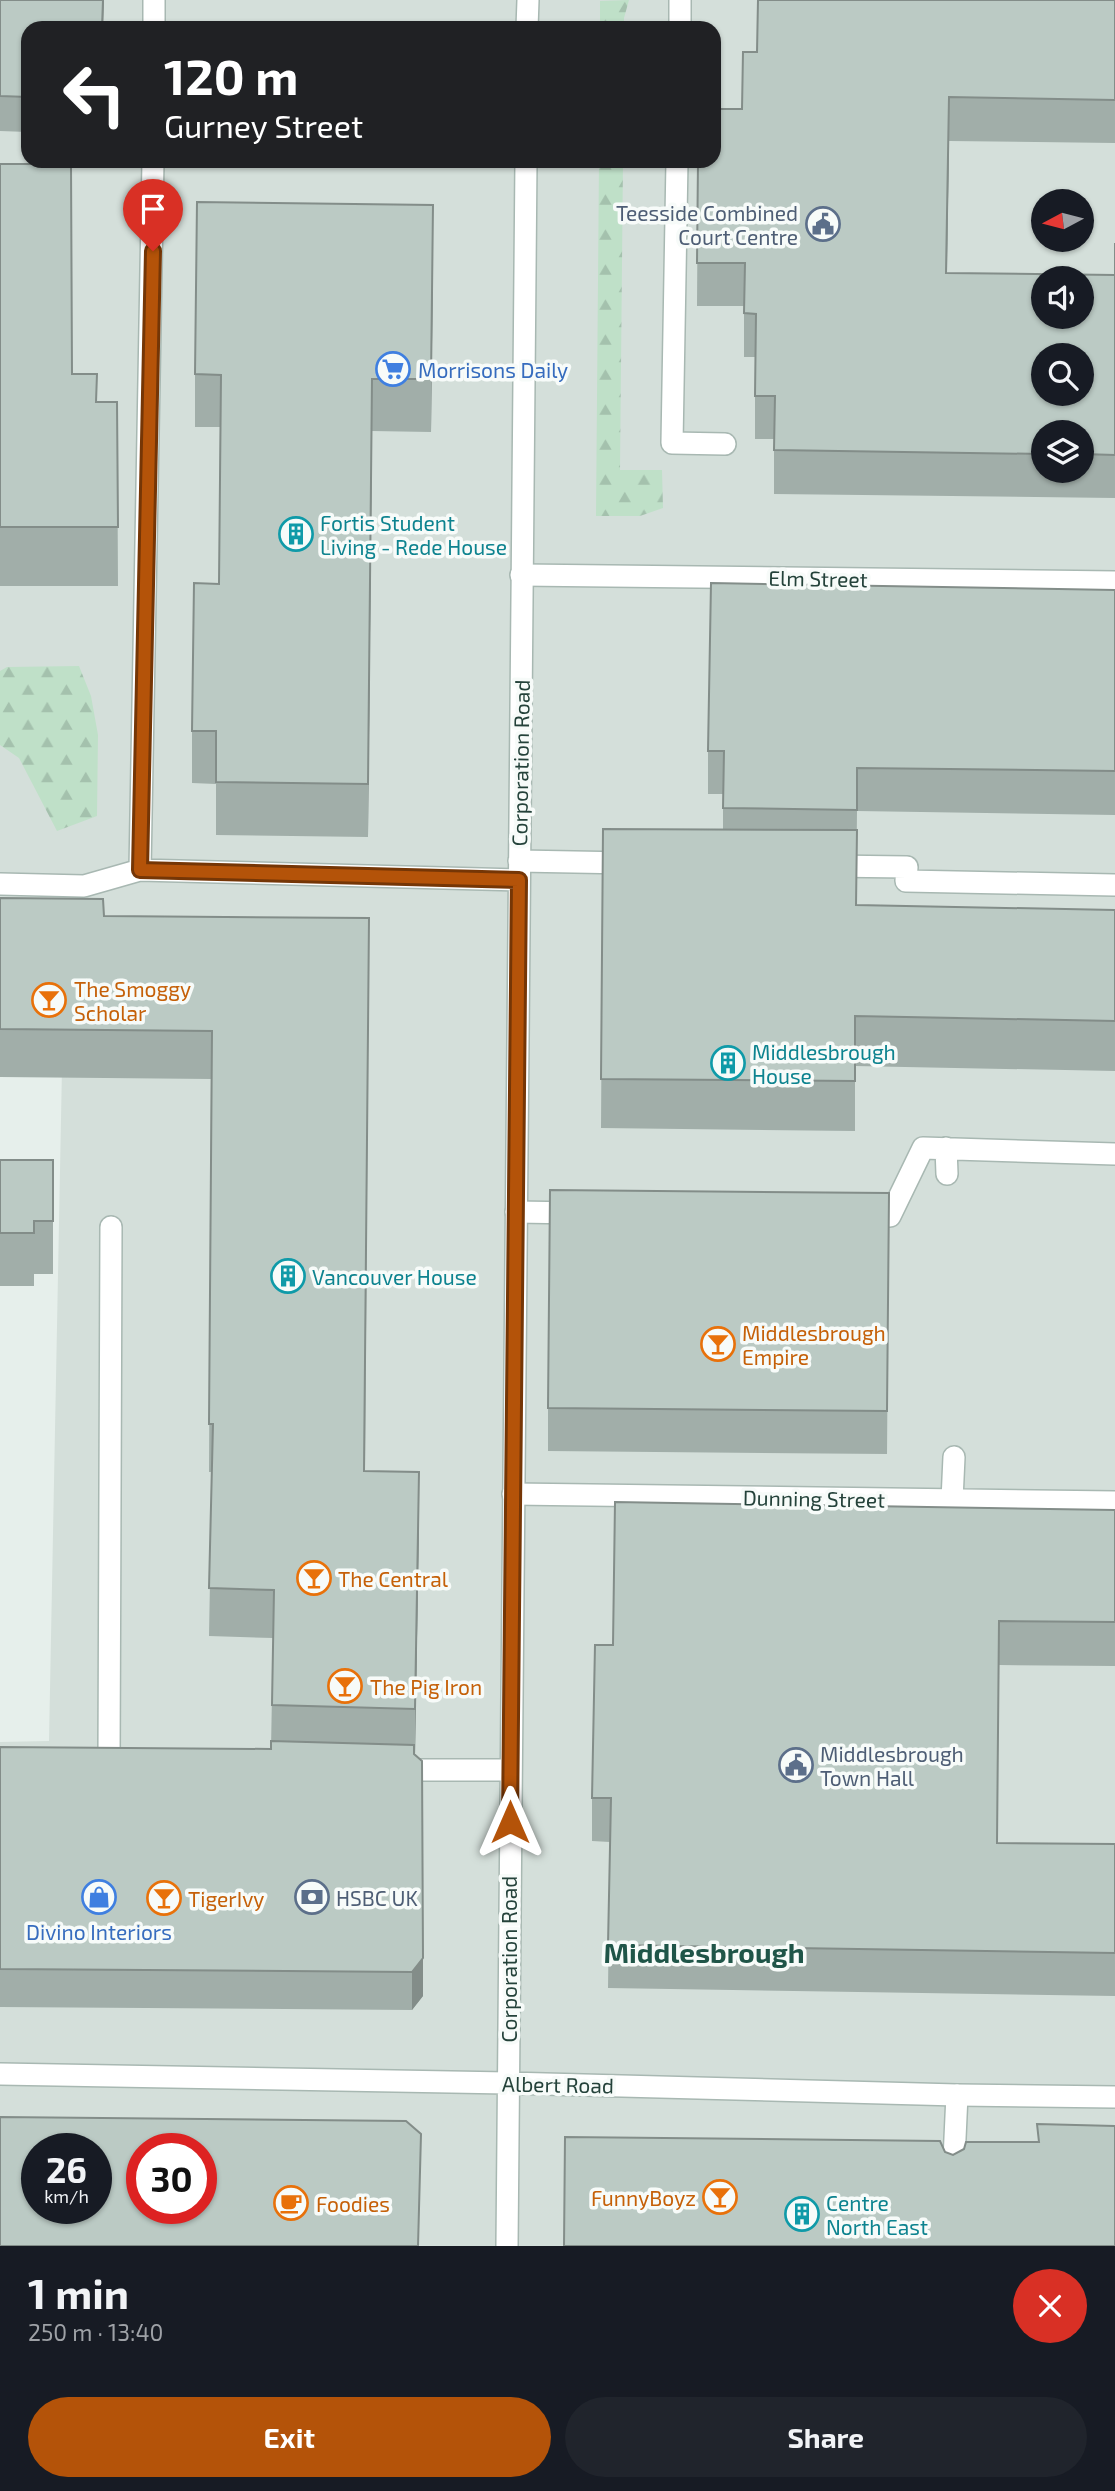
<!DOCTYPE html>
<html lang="en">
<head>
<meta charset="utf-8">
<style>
  body { margin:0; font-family:"Exo 2",sans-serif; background:#20242c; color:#f1f3f6; height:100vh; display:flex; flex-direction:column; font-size:26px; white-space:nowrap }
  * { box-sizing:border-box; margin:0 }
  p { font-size:23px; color:#9ea1a6 }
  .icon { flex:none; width:38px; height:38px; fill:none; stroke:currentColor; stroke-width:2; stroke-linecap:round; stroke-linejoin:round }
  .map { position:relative; height:2246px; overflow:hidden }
  .drawer { display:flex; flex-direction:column; background:#171b24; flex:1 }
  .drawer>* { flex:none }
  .banner { position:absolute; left:21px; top:21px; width:700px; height:147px; border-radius:21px; box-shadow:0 2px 5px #0004; background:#202124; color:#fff; overflow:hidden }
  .needle { width:46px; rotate:263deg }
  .buttons { position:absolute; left:1031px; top:189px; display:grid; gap:14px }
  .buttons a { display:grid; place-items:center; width:63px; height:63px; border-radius:50%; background:#171b24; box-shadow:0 2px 5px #0004; font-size:35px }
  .speed { position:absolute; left:21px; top:2133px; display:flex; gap:14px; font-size:35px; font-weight:700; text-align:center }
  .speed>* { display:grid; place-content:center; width:91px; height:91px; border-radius:50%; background:#171b24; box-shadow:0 2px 5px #0004; line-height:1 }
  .speed small { font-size:18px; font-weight:400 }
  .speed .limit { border:10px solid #d22; background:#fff; color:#111 }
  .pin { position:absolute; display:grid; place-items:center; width:60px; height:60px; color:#fff; margin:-72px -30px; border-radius:50% 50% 50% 0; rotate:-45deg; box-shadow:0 0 7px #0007 }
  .pin .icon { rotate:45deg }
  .me { position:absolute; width:77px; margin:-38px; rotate:0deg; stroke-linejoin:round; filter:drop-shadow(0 0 5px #0008) }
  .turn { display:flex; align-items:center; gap:24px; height:147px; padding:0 28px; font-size:32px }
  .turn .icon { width:91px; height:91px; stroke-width:2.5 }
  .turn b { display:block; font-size:49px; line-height:60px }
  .round { display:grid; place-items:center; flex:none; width:74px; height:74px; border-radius:37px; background:#20242c }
  .summary { display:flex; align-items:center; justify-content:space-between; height:119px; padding:0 28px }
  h1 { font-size:42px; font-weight:700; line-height:52px }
  .cta { display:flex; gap:14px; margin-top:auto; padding:14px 28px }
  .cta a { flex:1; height:80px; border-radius:42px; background:#b45309; color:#fff; font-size:28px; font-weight:700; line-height:80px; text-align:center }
  .cta a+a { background:#20242c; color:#f1f3f6 }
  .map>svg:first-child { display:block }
</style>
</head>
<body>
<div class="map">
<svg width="1115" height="2246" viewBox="0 0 1115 2246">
  <defs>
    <pattern id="forest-firs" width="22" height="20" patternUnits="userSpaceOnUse" patternTransform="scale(1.75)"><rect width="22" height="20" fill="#bfe0c8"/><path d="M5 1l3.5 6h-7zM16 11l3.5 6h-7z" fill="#a4c1ad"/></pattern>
  </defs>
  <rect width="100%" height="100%" fill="#e6efeb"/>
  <path fill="#d4dfda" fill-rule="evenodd" d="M0 0H1115V2246H0V1742L49 1741 64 964 0 963ZM28 28H714V161H28ZM1043 201H1082V240H1043ZM1043 278H1082V317H1043ZM1043 355H1082V394H1043ZM1043 432H1082V471H1043ZM37 2149H96V2208H37ZM142 2149H201V2208H142Z"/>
  <path fill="url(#forest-firs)" d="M629 0 624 18V28H600V1Z
    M599 161H623L620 470H662L663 508 640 516H596Z
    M79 666 91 696 98 735 97 816 57 831 19 758 0 745V671L7 667Z"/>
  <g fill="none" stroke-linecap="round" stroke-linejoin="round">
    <g stroke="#a8b8b2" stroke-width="24">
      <path id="lane" d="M680 28V0
        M677 161 672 443 725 444
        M521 575 1115 582
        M946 1148 947 1174
        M516 1212 578 1213
        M862 1216H890L923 1148 1115 1154
        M513 1494 1115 1502
        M952 1500 954 1457
        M109 1761 111 1227
        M953 2181 957 2095"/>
    </g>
    <g stroke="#a8b8b2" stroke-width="24">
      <path id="street" d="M154 28V0
        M527 28 528 0
        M519 861 629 863
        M829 866 907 867 906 881 1115 885
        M140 870 153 161
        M0 884 84 886 140 870 519 880
        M394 1770H510
        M0 2074 507 2083 957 2095 1115 2097
        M507 2246 526 161"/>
    </g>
    <use href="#lane" stroke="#fff" stroke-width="21"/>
    <use href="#street" stroke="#fff" stroke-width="21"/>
  </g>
  <path fill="#a1aea9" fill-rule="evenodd" d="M0 0 28 28V132L0 131Z
    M1115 0V143L949 141 947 273 1115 275V243V498L774 494V439H755V357H744V306H697L698 161 742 109 757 52ZM1043 432H1082V471H1043Z
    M0 164 72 374 97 402H117L118 586H0Z
    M433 257 431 432 372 431 368 837 216 835V784L192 783V731L219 584 220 427H195V374Z
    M1115 590V815L857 811 856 905 1115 910V1071L855 1066V1131L601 1128 603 829 723 830V794H708V751Z
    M0 898 104 916 369 918 365 1471 419 1520 415 1755 423 1996 412 2010 0 2007V1747L271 1749 273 1638 209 1636 212 1472H209L211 1079 0 1077Z
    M0 1160H53V1274H34V1286H0Z
    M889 1193 887 1454 548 1451V1408Z
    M1115 1510V1666L999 1665 997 1843 1115 1844V1996L608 1988 610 1842 592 1841V1798L613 1645Z"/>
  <path fill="#838d89" d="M103 0H104L103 28H102Z
    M949 97V141L946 316Z
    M433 205V257L431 432V379Z
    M372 379V431L368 837V784Z
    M419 1472V1520L415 1757V1709Z
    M423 1958V1996L412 2010V1972Z"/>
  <path fill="#bbcac4" stroke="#838d89" stroke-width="2" fill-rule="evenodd" d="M0 0H103L102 28H28V97L0 96Z
    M758 0H1115V100L949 97 946 273 1115 275V243V455L1082 454V432H1043V454L774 450 775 396H755L756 314 744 313 745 263H697L698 161H714V109H742L743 52H757ZM1043 278H1082V317H1043ZM1043 355H1082V394H1043Z
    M0 164H71L72 374H97L96 402H117L118 527H0Z
    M197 202 433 205 431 379H372L368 784 216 782V731H192L194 583 219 584 221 375 195 374Z
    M711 583 1115 590V771L857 768V810L723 808 724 751H708Z
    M603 829 857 830 856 905 1115 910V1021L855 1016V1081L601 1079Z
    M0 898 103 899 104 916 369 918 364 1471 419 1472 415 1709 272 1705 274 1590 209 1588 213 1424H209L212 1031 0 1029Z
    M0 1160H53V1221H34V1233H0Z
    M550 1190 889 1193 887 1411 548 1408Z
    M615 1502 1115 1510V1622L999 1621 997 1843 1115 1844V1953L608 1945 611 1798H592L595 1645H613Z
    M271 1741 414 1745V1754L422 1761 423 1958 412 1972 0 1969V1747L271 1749Z
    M0 2117 406 2121 421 2134 418 2246H0ZM37 2149H96V2208H37ZM142 2149H201V2208H142Z
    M1037 2124 1115 2126V2246H564L565 2137 940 2141 945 2152 953 2155 964 2149 966 2142H1039Z"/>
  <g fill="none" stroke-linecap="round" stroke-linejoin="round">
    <g stroke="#753606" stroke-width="18">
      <path id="route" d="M153 251 140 870 519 880 510 1822"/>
    </g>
    <use href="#route" stroke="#b45309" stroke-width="12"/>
  </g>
  <defs>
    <g id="civic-ring" transform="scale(1.75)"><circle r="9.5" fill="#f7fbf9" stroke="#5c6f8a" stroke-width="1.5"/><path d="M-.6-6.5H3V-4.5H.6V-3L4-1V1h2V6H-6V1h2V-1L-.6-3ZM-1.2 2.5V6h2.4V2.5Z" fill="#5c6f8a"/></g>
    <g id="supermarket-ring" transform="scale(1.75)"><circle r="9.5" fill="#f7fbf9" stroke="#3f7fe0" stroke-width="1.5"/><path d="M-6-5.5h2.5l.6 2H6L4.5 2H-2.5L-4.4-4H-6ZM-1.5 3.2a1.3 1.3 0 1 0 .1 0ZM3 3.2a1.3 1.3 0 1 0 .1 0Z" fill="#3f7fe0"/></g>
    <g id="building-ring" transform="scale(1.75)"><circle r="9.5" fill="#f7fbf9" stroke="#0f9aa8" stroke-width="1.5"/><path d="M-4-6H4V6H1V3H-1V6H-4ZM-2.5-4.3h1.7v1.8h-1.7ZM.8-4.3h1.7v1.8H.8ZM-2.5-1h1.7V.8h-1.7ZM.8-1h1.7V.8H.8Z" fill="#0f9aa8"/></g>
    <g id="bar-ring" transform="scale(1.75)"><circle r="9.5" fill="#f7fbf9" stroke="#e8710a" stroke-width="1.5"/><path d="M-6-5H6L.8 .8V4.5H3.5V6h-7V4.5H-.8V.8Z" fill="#e8710a"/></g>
    <g id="shop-ring" transform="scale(1.75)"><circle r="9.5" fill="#f7fbf9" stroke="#3f7fe0" stroke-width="1.5"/><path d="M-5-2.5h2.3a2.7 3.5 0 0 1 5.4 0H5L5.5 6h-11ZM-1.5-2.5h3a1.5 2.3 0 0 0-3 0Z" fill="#3f7fe0"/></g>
    <g id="bank-ring" transform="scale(1.75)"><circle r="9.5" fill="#f7fbf9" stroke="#5c6f8a" stroke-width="1.5"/><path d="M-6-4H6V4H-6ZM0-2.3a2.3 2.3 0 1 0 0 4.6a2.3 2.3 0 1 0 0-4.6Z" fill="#5c6f8a"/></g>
    <g id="cafe-ring" transform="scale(1.75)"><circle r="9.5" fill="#f7fbf9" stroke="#e8710a" stroke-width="1.5"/><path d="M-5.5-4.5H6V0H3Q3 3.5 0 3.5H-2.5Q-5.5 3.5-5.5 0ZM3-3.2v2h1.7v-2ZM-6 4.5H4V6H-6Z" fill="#e8710a"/></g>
  </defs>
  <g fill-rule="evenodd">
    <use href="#civic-ring" x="823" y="224"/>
    <use href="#supermarket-ring" x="393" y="369"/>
    <use href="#building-ring" x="296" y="534"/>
    <use href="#bar-ring" x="49" y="1000"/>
    <use href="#building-ring" x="728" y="1063"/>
    <use href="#building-ring" x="288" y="1276"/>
    <use href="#bar-ring" x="718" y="1344"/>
    <use href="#bar-ring" x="314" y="1578"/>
    <use href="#bar-ring" x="345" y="1686"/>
    <use href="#civic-ring" x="796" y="1765"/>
    <use href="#shop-ring" x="99" y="1897"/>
    <use href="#bank-ring" x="312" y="1897"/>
    <use href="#bar-ring" x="164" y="1898"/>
    <use href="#bar-ring" x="720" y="2197"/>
    <use href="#cafe-ring" x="291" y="2203"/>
    <use href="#building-ring" x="802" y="2214"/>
  </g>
  <g text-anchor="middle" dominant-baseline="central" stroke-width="7" stroke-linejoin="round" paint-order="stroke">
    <g font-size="21" fill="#4e5e75" stroke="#f7fbf9" text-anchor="start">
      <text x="798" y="212" text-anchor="end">Teesside Combined<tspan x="798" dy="24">Court Centre</tspan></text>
      <text x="820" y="1753">Middlesbrough<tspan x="820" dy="24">Town Hall</tspan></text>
      <text x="336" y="1897">HSBC UK</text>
    </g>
    <g font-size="21" fill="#366cbe" stroke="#f7fbf9" text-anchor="start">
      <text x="418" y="369">Morrisons Daily</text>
      <text x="99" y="1931" text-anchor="middle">Divino Interiors</text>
    </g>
    <g font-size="21" fill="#0d838f" stroke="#f7fbf9" text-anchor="start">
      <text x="320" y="522">Fortis Student<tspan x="320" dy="24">Living - Rede House</tspan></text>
      <text x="752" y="1051">Middlesbrough<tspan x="752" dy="24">House</tspan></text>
      <text x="312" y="1276">Vancouver House</text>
      <text x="826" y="2202">Centre<tspan x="826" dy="24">North East</tspan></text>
    </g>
    <g font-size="21" fill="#24423a" stroke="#f7fbf9">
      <text transform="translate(818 578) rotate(1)">Elm Street</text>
      <text transform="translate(520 763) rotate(-89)">Corporation Road</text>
      <text transform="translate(814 1498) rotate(1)">Dunning Street</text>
      <text transform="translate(508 1959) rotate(-90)">Corporation Road</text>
      <text transform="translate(558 2084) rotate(1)">Albert Road</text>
    </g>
    <g font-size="21" fill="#c56008" stroke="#f7fbf9" text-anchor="start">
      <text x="74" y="988">The Smoggy<tspan x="74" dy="24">Scholar</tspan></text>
      <text x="742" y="1332">Middlesbrough<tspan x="742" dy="24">Empire</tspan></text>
      <text x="338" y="1578">The Central</text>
      <text x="370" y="1686">The Pig Iron</text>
      <text x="188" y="1898">TigerIvy</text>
      <text x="696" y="2197" text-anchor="end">FunnyBoyz</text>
      <text x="316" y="2203">Foodies</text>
    </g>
    <g font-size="28" font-weight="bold" fill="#1f5548" stroke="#f7fbf9">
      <text x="704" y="1952">Middlesbrough</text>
    </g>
  </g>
</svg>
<div class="buttons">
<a><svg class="needle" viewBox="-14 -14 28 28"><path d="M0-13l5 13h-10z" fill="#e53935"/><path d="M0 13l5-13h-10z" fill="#9ea1a6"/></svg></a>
<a><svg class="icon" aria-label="sound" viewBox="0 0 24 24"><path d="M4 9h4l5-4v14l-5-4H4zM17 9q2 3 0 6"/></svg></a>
<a><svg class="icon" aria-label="search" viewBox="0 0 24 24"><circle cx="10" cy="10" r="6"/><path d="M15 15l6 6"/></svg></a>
<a><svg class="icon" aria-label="layers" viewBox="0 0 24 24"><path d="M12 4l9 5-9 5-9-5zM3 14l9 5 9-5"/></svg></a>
</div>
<div class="speed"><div>26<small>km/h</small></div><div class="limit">30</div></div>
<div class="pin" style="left:153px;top:251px;background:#d93025"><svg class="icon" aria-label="arrive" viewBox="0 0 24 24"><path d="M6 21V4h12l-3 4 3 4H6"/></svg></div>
<svg class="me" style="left:510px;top:1822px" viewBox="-20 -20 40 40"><path d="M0-17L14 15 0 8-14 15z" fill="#b45309" stroke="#fff" stroke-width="4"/></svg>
<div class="banner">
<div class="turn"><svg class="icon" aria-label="left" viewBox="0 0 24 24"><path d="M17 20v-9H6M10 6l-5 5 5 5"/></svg><div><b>120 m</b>Gurney Street</div></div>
</div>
</div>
<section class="drawer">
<div class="summary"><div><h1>1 min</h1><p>250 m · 13:40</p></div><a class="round" style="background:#d93025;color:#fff"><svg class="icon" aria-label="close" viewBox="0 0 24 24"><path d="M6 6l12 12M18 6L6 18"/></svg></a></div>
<div class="cta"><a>Exit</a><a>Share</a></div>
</section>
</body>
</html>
